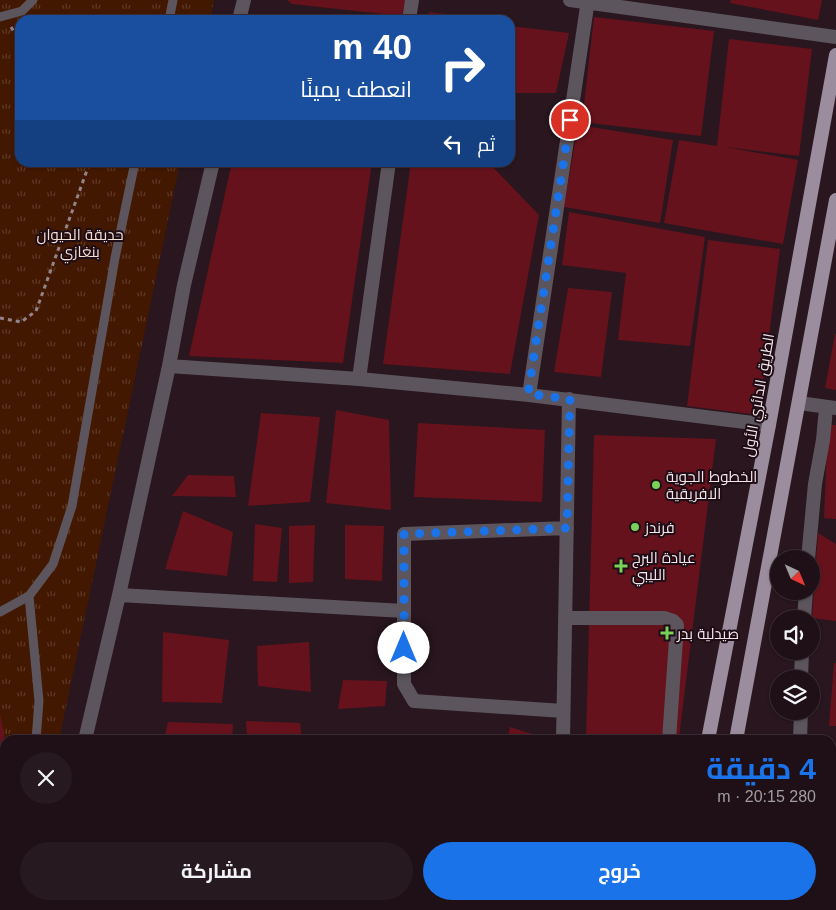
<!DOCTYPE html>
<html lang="ar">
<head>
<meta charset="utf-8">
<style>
  body { margin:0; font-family:Helvetica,Cairo,sans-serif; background:#271920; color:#f1f3f6; direction:rtl; height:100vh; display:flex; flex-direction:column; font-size:19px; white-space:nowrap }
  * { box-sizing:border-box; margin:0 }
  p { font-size:16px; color:#a19da1 }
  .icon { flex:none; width:28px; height:28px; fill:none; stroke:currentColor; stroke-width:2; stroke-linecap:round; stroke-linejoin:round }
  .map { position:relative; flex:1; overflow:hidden; direction:ltr }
  .details { position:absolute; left:0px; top:735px; width:836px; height:175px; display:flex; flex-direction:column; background:#1f1017; border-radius:15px 15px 0 0; box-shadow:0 1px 4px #0004,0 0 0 1px #3c3036; direction:rtl }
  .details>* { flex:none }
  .top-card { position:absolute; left:15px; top:15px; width:500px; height:152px; border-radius:15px; box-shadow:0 1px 4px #0004,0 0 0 1px #3c3036; direction:rtl; background:#1a4fa0; color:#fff; overflow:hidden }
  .needle { width:32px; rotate:136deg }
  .controls { position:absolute; left:770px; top:550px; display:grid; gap:10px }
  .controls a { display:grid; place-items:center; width:50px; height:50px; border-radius:50%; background:#1f1017; box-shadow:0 1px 4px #0004,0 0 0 1px #3c3036; font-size:25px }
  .pin { position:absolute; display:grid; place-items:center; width:42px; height:42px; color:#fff; margin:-21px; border:2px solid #fff; border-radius:50%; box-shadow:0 1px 5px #0007 }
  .me { position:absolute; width:55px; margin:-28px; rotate:0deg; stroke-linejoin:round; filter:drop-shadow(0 0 4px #0008) }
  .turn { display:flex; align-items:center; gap:18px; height:105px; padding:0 20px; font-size:22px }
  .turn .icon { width:65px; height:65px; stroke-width:2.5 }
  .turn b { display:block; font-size:35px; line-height:42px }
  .then { display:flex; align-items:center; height:48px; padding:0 20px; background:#0003; gap:10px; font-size:19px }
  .round { display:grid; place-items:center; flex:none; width:52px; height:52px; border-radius:26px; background:#271920 }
  .summary { display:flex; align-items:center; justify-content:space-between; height:85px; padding:0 20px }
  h1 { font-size:30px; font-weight:700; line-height:38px; color:#1a73e8 }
  .primary-button { display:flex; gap:10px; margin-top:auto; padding:10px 20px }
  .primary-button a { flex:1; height:58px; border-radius:30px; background:#1a73e8; color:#fff; font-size:20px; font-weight:700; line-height:58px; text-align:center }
  .primary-button a+a { background:#271920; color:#f1f3f6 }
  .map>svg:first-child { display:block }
</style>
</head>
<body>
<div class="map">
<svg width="836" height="910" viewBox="0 0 836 910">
  <defs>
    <pattern id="park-tufts" width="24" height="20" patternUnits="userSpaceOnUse" patternTransform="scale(1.25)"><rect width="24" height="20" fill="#431800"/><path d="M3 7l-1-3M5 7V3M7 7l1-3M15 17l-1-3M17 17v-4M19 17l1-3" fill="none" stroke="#5f3925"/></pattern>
  </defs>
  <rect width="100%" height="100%" fill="#29161f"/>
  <path fill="url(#park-tufts)" d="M0 0H214L210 20H20V162L180 163 59 740H5V905H469V910H0Z"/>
  <path fill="#66121c" d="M287 0H405L402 16 292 4Z
    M731 0H822L818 20 730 3Z
    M429 12 485 19V20H429Z
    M594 17 714 31 701 136 582 122Z
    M510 26 569 33 556 93H510Z
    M729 39 812 49 799 156 725 147 798 160 783 244 664 223 679 140 717 146Z
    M578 125 673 140 660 223 564 207Z
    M232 162H372L343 363 189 356Z
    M411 162H488L539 215 510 374 383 364Z
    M569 212 705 237 690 346 618 340 626 273 562 265Z
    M708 240 780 249 759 415 687 406Z
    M568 288 612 292 601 377 554 372Z
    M835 334H836V390L825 388Z
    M336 410 389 420 391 510 326 503Z
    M261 413 320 417 310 502 248 506Z
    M418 423 545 430 542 502 414 497Z
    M828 424 836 425V519L824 518Z
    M594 435 716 439 679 738 586 740Z
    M188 475 234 476 236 497 172 496Z
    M183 511 233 532 227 576 165 569Z
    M255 524 282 528 277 582 253 581Z
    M315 525 313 582 289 583V526Z
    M345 525 384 526 382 581 345 579Z
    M818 533 836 544V621L812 618Z
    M163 632 229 640 222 703 162 702Z
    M309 642 311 692 258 686 257 646Z
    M834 663H836V726H829Z
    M343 680 387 681 385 706 338 709Z
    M0 713 5 740V769L0 771Z
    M246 721 300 723 302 740H247Z
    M168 722 233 724 232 740H164Z
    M510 727 551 740H507Z
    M379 734 425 739V740H378Z
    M836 776V806H831V789Z
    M831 849H836V884L831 887Z
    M105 905H153V910H105Z
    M535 905H617V910H535Z"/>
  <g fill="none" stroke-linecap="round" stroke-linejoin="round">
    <path stroke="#94838a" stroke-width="3" stroke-dasharray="4 4" stroke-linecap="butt" d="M11 27 20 41
      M0 318 21 322 36 311 90 162"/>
    <path stroke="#5c555d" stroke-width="9" d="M0 17 22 11 33 0
      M169 20 173 0
      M29 596 39 701 36 740
      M0 612 29 596 53 564 72 506 115 258 135 162
      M0 790 5 788"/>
    <path stroke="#5c555d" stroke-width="14" d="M570 0 836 37
      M239 20 244 0
      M409 20 412 0
      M169 366 359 379 529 395 769 425
      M359 379 389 162
      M529 395 588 0
      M799 403 836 408
      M808 559 815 484 823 440 826 408
      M119 595 404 611
      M565 618H664L673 621 677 625 669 740
      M804 619 806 591
      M801 679 802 651
      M563 711 414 701 404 684V534L567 528
      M85 740 119 595 169 366 184 285 213 162
      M563 740 569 399
      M800 740 801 711
      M831 829 836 828"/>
    <path stroke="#5c555d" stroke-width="14" d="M823 910 836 903"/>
    <path stroke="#9b8d9e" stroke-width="14" d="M708 740 769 425 836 55
      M736 740 836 200
      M754 905 762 910
      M675 910 676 905
      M705 910 706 905"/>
  </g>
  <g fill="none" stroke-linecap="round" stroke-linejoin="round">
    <path stroke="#1a73e8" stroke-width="9" stroke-dasharray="0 16.2" d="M404 648V534L567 528 570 399 528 394 570 120"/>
  </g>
  <g fill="#79d158" stroke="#1f0d16" stroke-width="2">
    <circle cx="656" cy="485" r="5"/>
    <circle cx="635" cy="527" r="5"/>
    <path d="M618.5 558.5h5v5h5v5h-5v5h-5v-5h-5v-5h5z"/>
    <path d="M664.5 625.5h5v5h5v5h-5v5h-5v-5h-5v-5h5z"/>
  </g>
  <g text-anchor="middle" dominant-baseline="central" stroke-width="4" stroke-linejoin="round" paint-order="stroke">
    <g font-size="15" fill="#f4ded2" stroke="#1f0d16">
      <text x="80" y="234">حديقة الحيوان<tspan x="80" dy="17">بنغازي</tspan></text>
    </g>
    <g font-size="15" fill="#f3e5ea" stroke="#1f0d16">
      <text transform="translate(758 395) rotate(-80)">الطريق الدائري الأول</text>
    </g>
    <g font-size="15" fill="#f3e5ea" stroke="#1f0d16" text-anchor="start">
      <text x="666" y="476">الخطوط الجوية<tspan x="666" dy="17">الافريقية</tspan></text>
      <text x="645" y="527">فرندز</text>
      <text x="632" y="557">عيادة البرج<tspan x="632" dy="17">الليبي</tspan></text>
      <text x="677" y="633">صيدلية بدر</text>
    </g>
  </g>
</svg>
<div class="controls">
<a><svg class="needle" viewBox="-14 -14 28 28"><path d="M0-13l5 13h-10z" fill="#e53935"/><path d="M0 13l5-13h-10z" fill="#a19da1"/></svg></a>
<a><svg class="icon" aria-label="sound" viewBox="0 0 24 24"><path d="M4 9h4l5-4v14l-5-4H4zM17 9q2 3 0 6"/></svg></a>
<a><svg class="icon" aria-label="layers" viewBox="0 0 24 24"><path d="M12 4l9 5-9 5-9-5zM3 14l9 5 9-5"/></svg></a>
</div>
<div class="pin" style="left:570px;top:120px;background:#d93025"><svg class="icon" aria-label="arrive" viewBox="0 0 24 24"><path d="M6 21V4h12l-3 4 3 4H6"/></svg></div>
<svg class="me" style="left:404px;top:648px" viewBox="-20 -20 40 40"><circle r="19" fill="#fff"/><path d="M0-13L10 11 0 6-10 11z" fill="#1a73e8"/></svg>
<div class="top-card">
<div class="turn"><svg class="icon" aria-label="right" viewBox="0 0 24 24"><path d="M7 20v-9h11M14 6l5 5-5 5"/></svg><div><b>40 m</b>انعطف يمينًا</div></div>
<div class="then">ثم<svg class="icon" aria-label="left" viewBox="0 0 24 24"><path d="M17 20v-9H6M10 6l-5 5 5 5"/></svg></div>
</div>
<section class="details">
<div class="summary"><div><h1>4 دقيقة</h1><p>280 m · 20:15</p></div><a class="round"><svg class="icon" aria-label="close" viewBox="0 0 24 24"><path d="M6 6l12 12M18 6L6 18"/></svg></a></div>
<div class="primary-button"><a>خروج</a><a>مشاركة</a></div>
</section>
</div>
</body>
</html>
